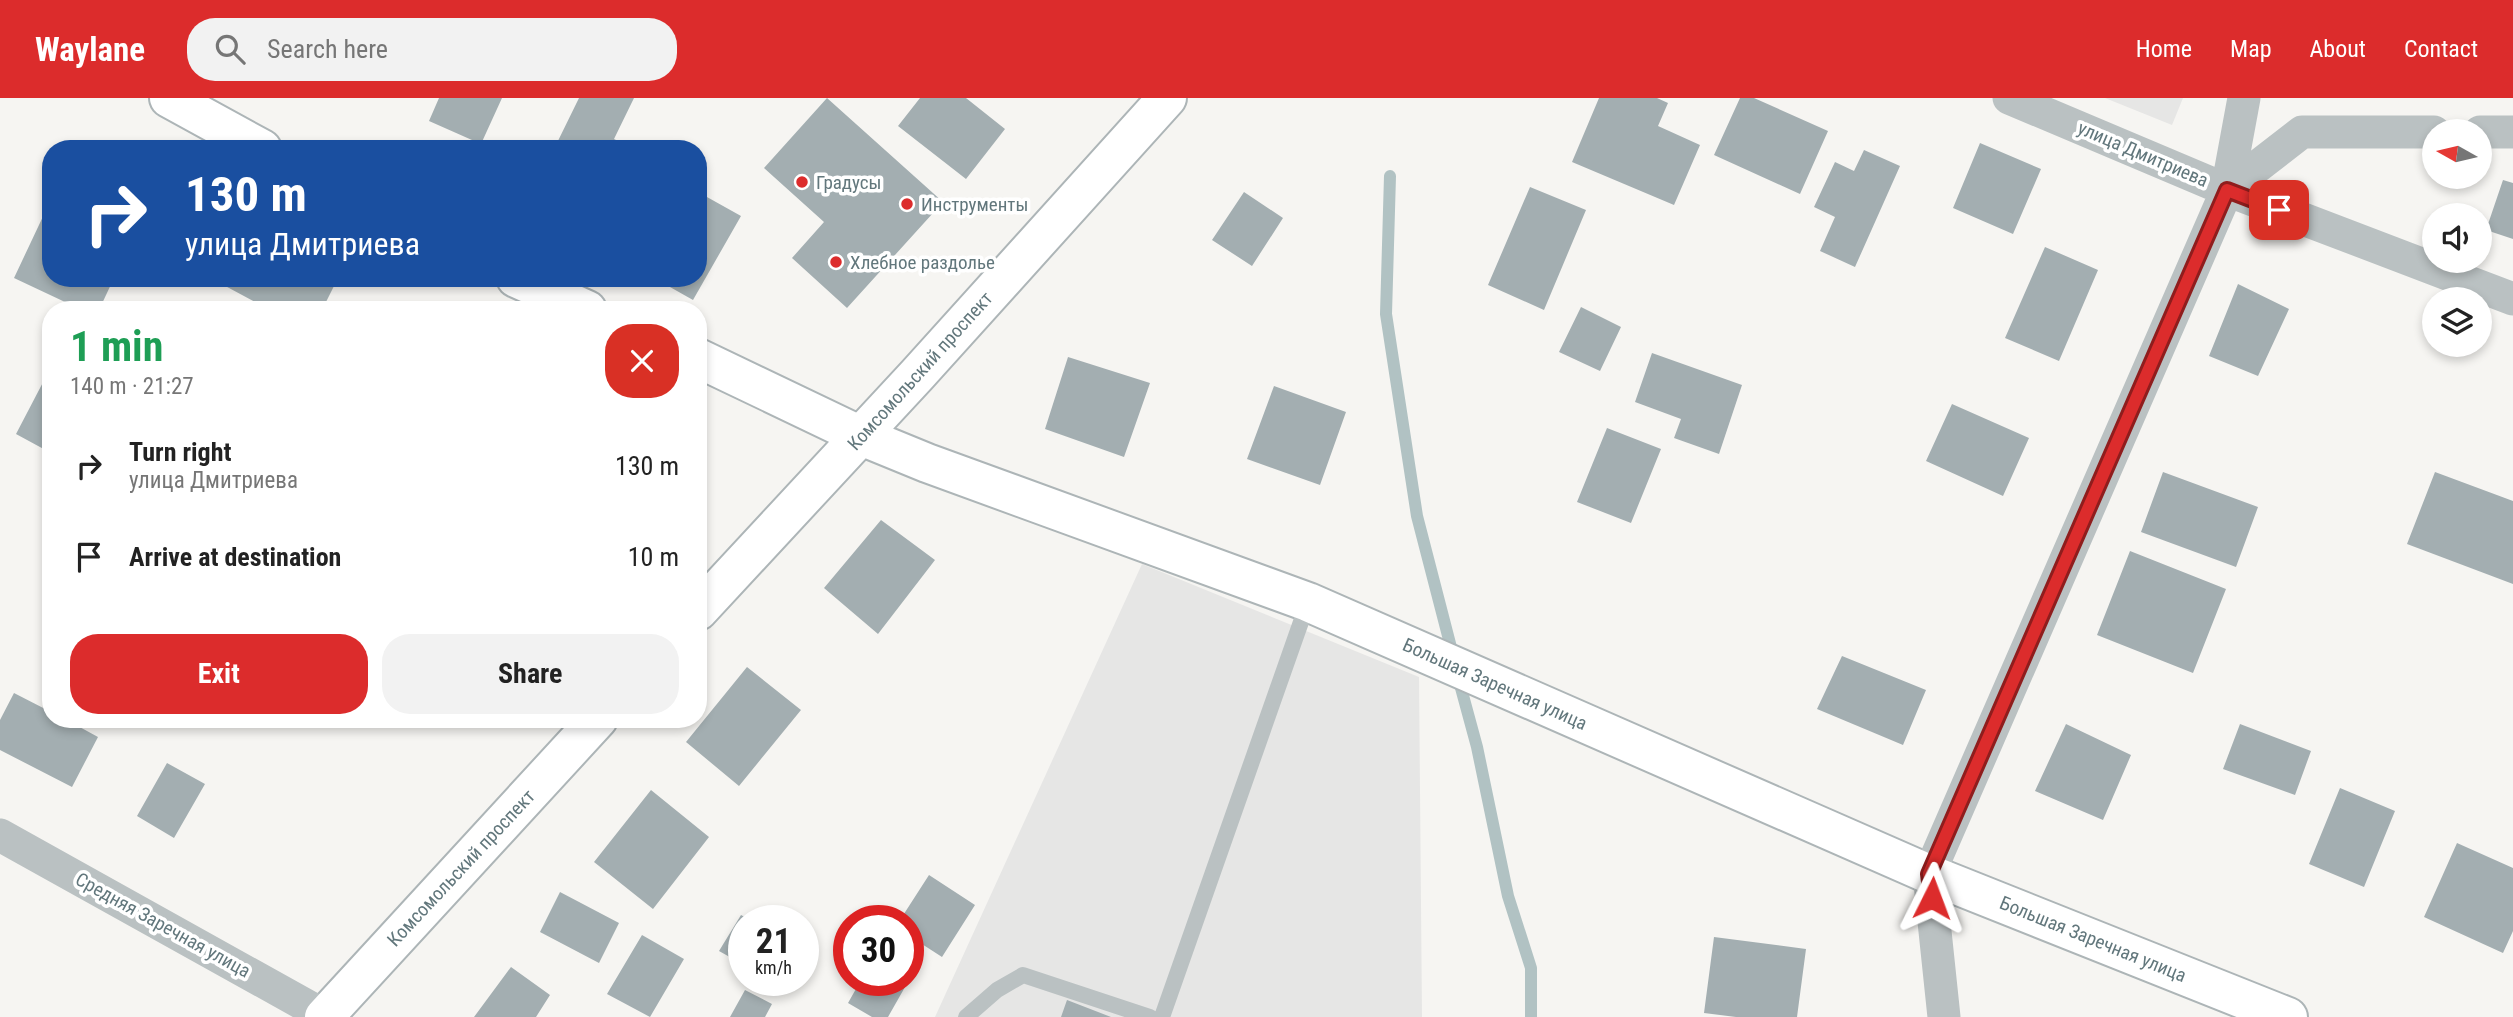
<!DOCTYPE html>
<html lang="en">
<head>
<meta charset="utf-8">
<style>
  body { margin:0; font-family:"Roboto Condensed",sans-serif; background:#f2f2f2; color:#222; height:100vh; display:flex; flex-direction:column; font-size:26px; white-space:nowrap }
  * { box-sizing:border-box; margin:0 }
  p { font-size:23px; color:#767676 }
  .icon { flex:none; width:38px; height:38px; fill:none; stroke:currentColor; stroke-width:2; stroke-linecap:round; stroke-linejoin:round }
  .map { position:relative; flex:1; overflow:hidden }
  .drawer { position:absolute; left:42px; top:203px; width:665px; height:427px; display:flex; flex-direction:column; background:#fff; border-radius:28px; box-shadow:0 4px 10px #0003 }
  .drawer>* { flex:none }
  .guide { position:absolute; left:42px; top:42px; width:665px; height:147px; border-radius:28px; box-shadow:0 4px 10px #0003; background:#1a4fa0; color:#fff; overflow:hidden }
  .needle { width:46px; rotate:278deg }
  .controls { position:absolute; left:2422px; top:21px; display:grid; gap:14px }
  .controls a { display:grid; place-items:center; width:70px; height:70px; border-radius:50%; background:#fff; box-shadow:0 4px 10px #0003; font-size:35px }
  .speed { position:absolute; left:728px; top:807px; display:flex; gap:14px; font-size:35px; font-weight:700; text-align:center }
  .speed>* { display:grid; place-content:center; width:91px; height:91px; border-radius:50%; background:#fff; box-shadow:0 4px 10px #0003; line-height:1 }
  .speed small { font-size:18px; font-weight:400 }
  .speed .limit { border:10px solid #d22; background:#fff; color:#111 }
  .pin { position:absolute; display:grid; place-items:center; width:60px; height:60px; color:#fff; margin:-30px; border-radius:14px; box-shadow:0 4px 10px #0006 }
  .me { position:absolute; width:77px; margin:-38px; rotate:3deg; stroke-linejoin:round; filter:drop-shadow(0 0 5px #0008) }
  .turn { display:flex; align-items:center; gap:24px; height:147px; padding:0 28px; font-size:32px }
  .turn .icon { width:91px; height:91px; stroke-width:2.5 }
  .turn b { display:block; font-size:49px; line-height:60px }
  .round { display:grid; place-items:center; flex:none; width:74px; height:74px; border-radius:28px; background:#f2f2f2 }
  .overview { display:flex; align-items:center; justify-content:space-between; height:119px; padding:0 28px }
  h1 { font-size:42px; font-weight:700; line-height:52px; color:#1e9e55 }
  .cta { display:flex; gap:14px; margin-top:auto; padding:14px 28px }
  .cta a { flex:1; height:80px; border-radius:28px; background:#dc2c2c; color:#fff; font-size:28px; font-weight:700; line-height:80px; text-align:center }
  .cta a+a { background:#f2f2f2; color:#222 }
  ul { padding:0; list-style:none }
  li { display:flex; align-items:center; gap:21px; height:91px; padding:0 28px }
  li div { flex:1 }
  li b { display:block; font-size:26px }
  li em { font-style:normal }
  header { display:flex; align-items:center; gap:42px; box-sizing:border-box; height:98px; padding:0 35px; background:#dc2c2c; color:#fff }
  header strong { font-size:33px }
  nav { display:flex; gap:38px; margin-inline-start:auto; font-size:24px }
  .search { width:490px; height:63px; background:#f2f2f2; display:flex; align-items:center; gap:18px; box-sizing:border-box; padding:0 24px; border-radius:28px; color:#767676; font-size:26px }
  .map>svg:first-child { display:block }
</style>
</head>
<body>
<header>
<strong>Waylane</strong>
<div class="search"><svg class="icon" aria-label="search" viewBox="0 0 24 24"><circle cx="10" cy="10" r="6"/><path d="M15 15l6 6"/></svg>Search here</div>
<nav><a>Home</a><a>Map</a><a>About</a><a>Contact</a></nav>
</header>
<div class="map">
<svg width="2513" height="919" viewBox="0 0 2513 919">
  <rect width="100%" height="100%" fill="#f6f5f2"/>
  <path fill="#e6e6e5" d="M2105 0H2183L2172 27Z
    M1142 466 1419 579 1422 919H935Z"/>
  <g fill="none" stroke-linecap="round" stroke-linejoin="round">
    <path stroke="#b1c2c3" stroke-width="12" d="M1390 78 1386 216 1417 418 1454 561
      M1458 579 1477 649 1508 798 1531 870V919"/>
  </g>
  <path fill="#a3aeb1" d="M439 0H502L481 46 429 23Z
    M579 0H634L614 41 634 51H554Z
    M827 0 943 104 847 210 792 160 824 124 764 70Z
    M920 0H966L1005 31 966 81 898 28Z
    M1599 0H1657L1668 5 1658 28 1700 47 1674 107 1572 64Z
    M1740 0H1754L1828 33 1800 96 1714 57Z
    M1980 45 2041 71 2013 136 1953 110Z
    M1864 52 1900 68 1855 169 1820 153 1835 119 1814 109 1835 64 1854 73Z
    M2503 82 2513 85V141L2486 132Z
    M1530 89 1586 112 1544 212 1488 187Z
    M698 94 741 118 693 202 654 180H698Z
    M1244 94 1283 120 1252 168 1212 142Z
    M47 110 51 111V180H114L99 212H82L14 180Z
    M2045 149 2098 172 2059 263 2005 240Z
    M218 180H338L322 212H270L216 183Z
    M2238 186 2289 211 2258 278 2209 258Z
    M1581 209 1621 229 1600 273 1559 254Z
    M1652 255 1742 287 1719 356 1674 340 1681 321 1635 304Z
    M1068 259 1150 285 1124 359 1045 331Z
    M51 269V355L16 336Z
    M1274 288 1346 314 1320 387 1247 361Z
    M1952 306 2029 340 2003 398 1926 363Z
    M1607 330 1661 351 1631 425 1577 404Z
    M2163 374 2258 409 2236 469 2141 434Z
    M2435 374 2513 403V486L2407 446Z
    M881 422 935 462 878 536 824 490Z
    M2130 453 2226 491 2193 575 2097 537Z
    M1842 558 1926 592 1903 647 1817 611Z
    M747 569 801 612 739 688 686 644Z
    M14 595 51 614V621H65L98 639 72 689 0 652V622Z
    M2066 626 2131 657 2103 722 2035 693Z
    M2240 626 2311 653 2295 697 2223 671Z
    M167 665 205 686 174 740 137 718Z
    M2340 690 2395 713 2364 789 2309 766Z
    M651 692 709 739 653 811 594 764Z
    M2457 745 2513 770V833L2503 855 2424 819Z
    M929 777 975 807 942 859 908 837V822H900Z
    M560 794 619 825 599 865 540 834Z
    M741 817 750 822H744V867L719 853Z
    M642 837 684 861 650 919 607 896Z
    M1714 839 1806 851 1797 919H1736L1704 915Z
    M511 869 550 897 536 919H474Z
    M861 882H909L888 919H872L848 905Z
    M745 892 772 906 765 919H730Z
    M1067 902 1111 919H1061Z"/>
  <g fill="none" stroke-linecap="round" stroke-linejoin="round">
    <g stroke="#adb5b7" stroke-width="42">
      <path id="secondary" d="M169 0 262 51
        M516 180 587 212
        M698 260 861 338 927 365 1308 504 1929 776 2288 919
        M698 513 917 277 1167 0
        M324 919 598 621"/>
    </g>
    <path stroke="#bac1c2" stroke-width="16" d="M966 919 997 892 1023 877 1150 919
      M1162 919 1308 504"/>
    <path stroke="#bac1c2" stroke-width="33" d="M2009 0 2227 92 2513 201
      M2480 34H2513
      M2227 92 2302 34H2434
      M0 737 325 918
      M1944 919 1929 776 2227 92 2244 0"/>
    <use href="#secondary" stroke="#fff" stroke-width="38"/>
  </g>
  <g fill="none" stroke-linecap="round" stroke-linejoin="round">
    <g stroke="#8f1d1d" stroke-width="18">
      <path id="route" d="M1932 800 1929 776 2227 92 2279 112"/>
    </g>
    <use href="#route" stroke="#dc2c2c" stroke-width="12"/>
  </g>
  <g fill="#dc2c2c" stroke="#fff" stroke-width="2.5">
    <circle cx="802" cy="84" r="7"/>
    <circle cx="907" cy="106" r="7"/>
    <circle cx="836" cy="164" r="7"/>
  </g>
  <g text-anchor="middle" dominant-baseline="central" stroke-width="7" stroke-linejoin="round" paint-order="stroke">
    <g font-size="19" fill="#62777c" stroke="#fff">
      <text transform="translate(2143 56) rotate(23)">улица Дмитриева</text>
      <text transform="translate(920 273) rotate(-48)">Комсомольский проспект</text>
      <text transform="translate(1495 586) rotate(24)">Большая Заречная улица</text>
      <text transform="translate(461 770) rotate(-47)">Комсомольский проспект</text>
      <text transform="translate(163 827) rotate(29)">Средняя Заречная улица</text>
      <text transform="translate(2093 841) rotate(22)">Большая Заречная улица</text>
    </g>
    <g font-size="19" fill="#62777c" stroke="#fff" text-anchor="start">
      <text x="816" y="84">Градусы</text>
      <text x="921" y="106">Инструменты</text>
      <text x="850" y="164">Хлебное раздолье</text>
    </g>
  </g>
</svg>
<div class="controls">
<a><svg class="needle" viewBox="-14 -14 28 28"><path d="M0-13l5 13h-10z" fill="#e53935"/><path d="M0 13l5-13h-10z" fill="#767676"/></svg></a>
<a><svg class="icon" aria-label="sound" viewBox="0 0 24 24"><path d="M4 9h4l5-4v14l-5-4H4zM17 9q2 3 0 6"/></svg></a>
<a><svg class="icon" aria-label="layers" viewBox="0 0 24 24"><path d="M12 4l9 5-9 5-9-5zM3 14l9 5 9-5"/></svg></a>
</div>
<div class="speed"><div>21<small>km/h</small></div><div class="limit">30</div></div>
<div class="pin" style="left:2279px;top:112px;background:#d93025"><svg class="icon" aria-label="arrive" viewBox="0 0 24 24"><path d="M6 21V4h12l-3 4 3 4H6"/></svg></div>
<svg class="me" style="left:1932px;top:800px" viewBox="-20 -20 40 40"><path d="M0-17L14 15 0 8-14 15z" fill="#dc2c2c" stroke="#fff" stroke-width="4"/></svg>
<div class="guide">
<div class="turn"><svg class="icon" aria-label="right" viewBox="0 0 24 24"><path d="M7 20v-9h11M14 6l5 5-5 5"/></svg><div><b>130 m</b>улица Дмитриева</div></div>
</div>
<section class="drawer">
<div class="overview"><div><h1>1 min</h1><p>140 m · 21:27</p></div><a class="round" style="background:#d93025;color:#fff"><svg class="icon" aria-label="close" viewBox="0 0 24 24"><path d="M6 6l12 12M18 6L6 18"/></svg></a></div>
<ul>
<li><svg class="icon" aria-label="right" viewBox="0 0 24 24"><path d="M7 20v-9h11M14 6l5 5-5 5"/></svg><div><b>Turn right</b><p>улица Дмитриева</p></div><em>130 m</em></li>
<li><svg class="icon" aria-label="arrive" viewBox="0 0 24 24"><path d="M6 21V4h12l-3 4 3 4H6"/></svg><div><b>Arrive at destination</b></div><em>10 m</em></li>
</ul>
<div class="cta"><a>Exit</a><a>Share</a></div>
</section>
</div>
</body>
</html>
